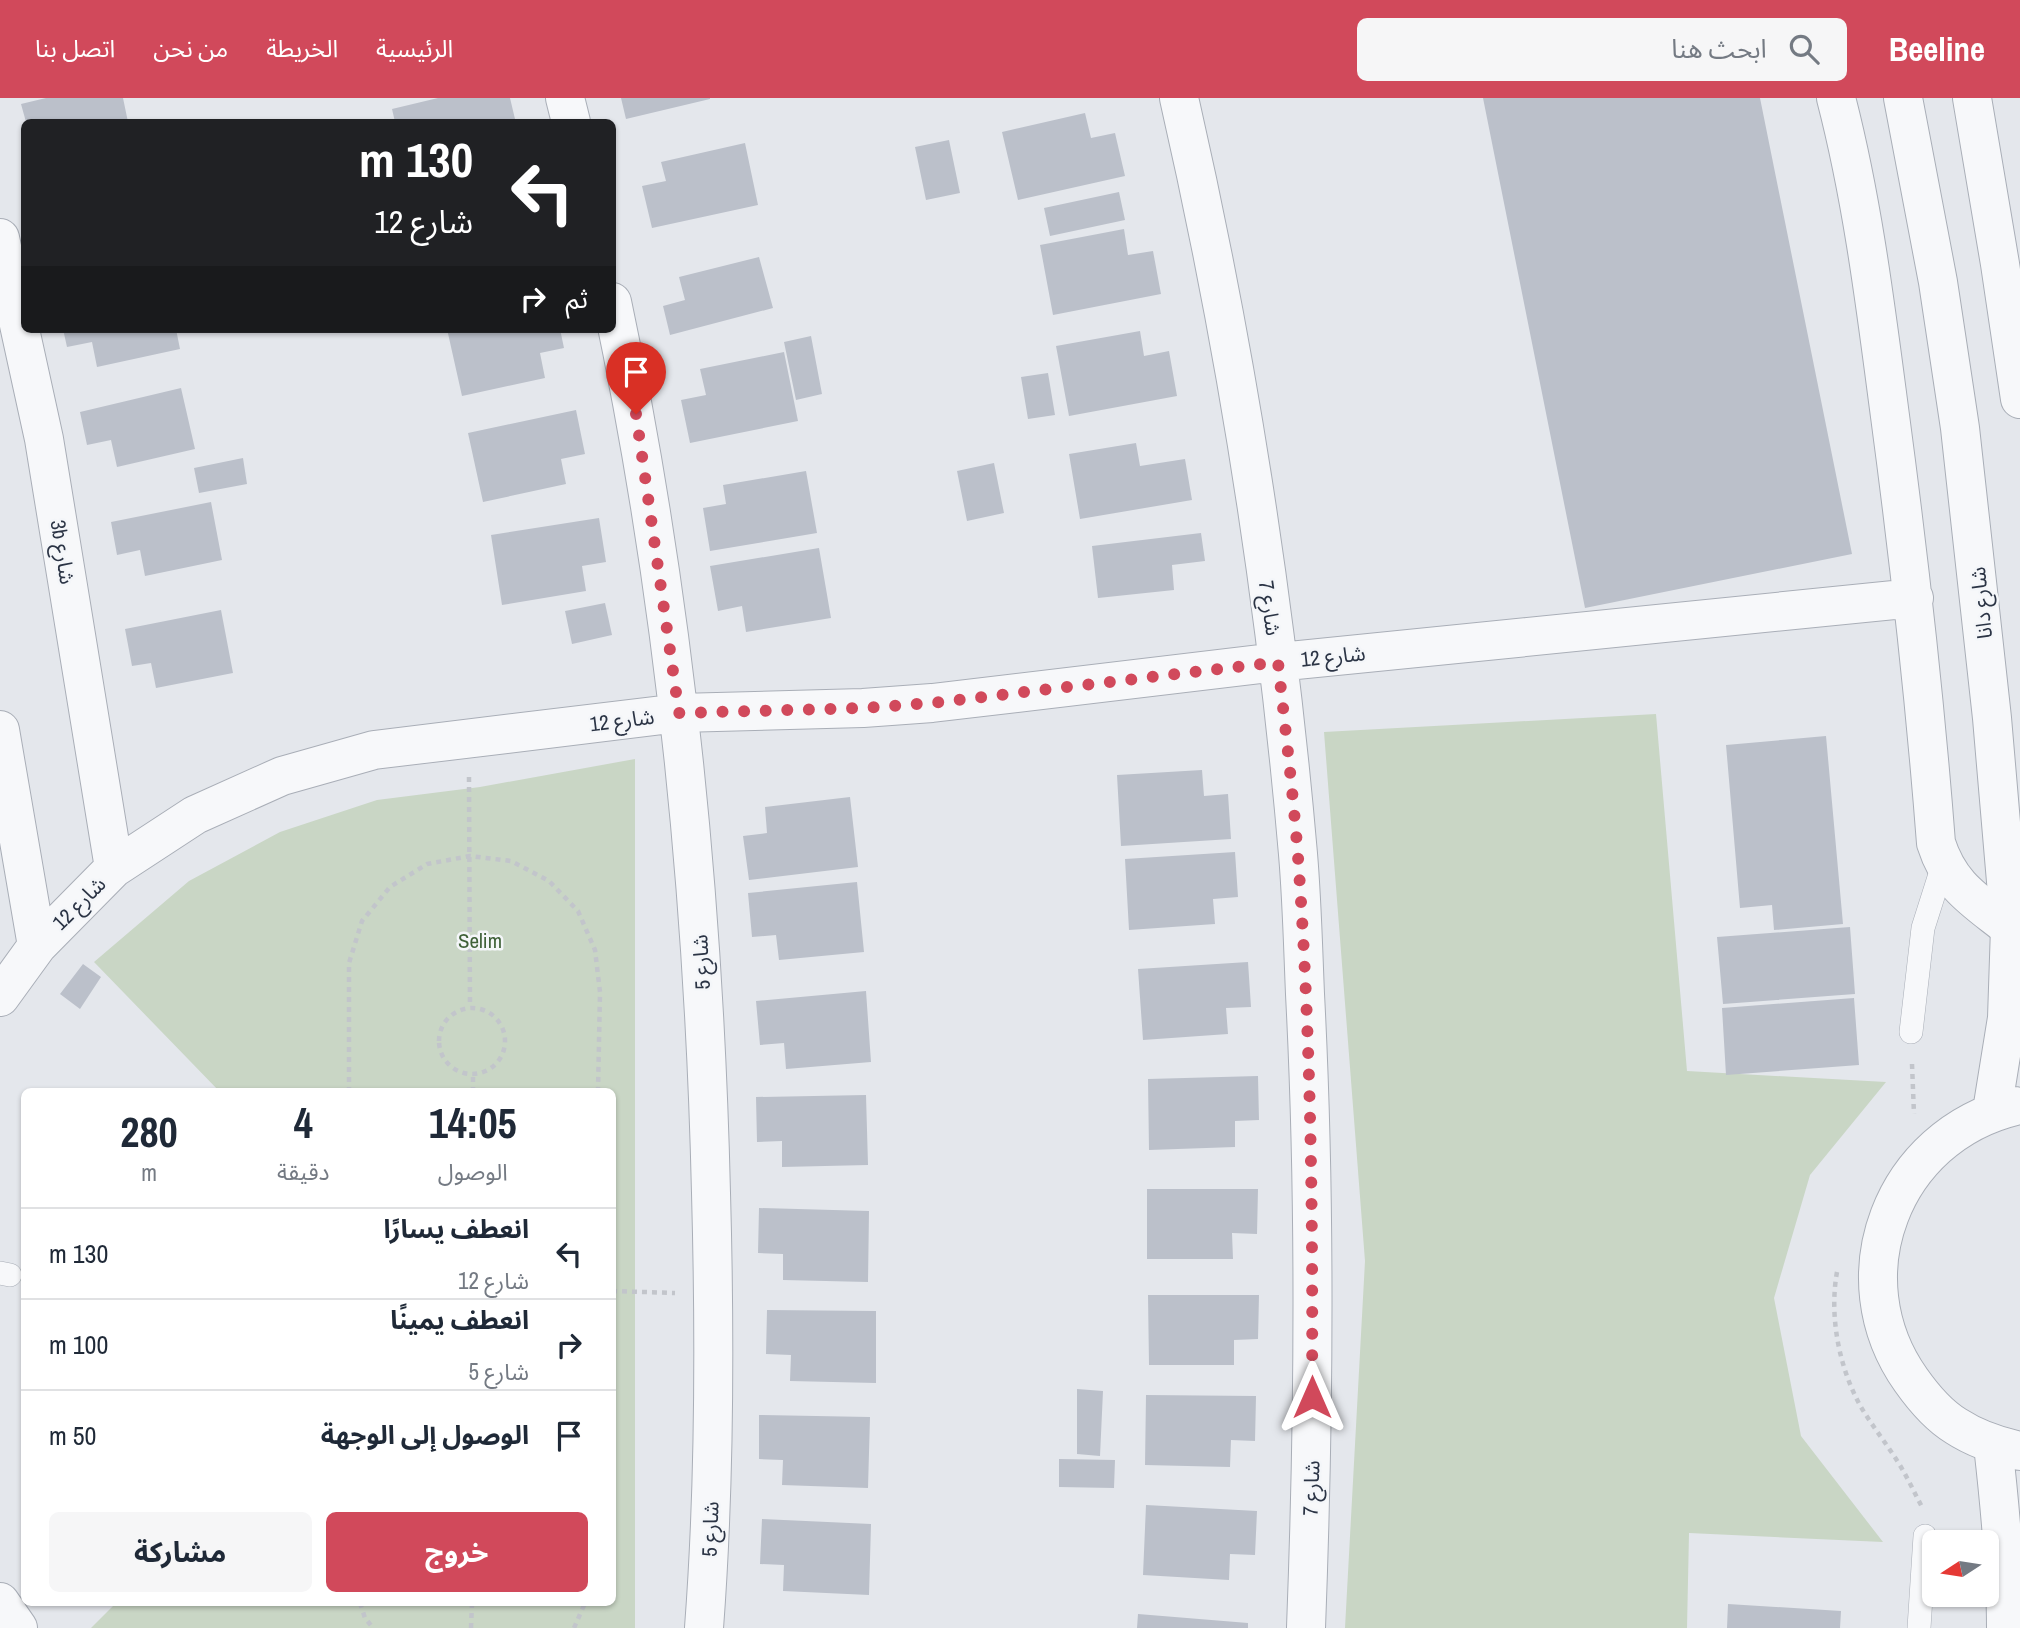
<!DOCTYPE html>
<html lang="ar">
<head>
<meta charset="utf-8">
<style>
  body { margin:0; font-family:"Archivo Narrow","Noto Sans Arabic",sans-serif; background:#f6f6f7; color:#1f2937; direction:rtl; height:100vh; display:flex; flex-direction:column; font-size:26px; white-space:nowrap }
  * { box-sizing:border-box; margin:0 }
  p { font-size:23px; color:#747a83 }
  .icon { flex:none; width:38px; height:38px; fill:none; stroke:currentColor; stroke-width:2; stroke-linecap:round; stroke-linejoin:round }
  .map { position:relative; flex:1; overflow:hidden; direction:ltr }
  .details { position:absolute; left:21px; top:990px; width:595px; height:518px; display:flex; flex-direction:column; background:#fff; border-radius:10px; box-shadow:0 2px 5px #0004; direction:rtl }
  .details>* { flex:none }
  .guide { position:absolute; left:21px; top:21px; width:595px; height:214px; border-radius:10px; box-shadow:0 2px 5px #0004; direction:rtl; background:#202124; color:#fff; overflow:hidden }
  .needle { width:46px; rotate:258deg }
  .fabs { position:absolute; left:1922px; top:1432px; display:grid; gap:14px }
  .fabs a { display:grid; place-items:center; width:77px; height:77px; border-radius:10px; background:#fff; box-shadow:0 2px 5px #0004; font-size:35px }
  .pin { position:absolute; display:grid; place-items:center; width:60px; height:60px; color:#fff; margin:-72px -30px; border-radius:50% 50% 50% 0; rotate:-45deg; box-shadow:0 0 7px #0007 }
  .pin .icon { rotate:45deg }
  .me { position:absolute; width:77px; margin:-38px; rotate:0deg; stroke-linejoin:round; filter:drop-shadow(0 0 5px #0008) }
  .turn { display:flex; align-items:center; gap:24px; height:147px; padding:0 28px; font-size:32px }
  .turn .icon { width:91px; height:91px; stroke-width:2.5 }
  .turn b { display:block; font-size:49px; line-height:60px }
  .then { display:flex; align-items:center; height:66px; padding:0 28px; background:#0003; gap:14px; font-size:26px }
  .eta { display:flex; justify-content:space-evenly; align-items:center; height:119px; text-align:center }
  .eta b { font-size:42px; font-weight:700; line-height:49px }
  .action { display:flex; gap:14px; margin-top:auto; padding:14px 28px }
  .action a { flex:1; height:80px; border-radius:10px; background:#d1495b; color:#fff; font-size:28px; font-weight:700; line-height:80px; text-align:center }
  .action a+a { background:#f6f6f7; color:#1f2937 }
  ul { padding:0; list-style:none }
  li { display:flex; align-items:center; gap:21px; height:91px; padding:0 28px; border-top:2px solid #e0e1e3 }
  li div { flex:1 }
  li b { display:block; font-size:26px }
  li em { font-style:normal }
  header { display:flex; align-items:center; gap:42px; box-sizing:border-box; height:98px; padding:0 35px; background:#d1495b; color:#fff }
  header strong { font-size:33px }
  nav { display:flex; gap:38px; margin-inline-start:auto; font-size:24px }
  .search { width:490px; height:63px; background:#f6f6f7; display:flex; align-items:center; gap:18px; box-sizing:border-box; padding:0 24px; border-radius:10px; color:#747a83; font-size:26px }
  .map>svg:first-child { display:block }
</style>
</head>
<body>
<header>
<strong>Beeline</strong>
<div class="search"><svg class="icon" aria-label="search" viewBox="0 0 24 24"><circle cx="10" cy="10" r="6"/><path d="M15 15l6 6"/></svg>ابحث هنا</div>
<nav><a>الرئيسية</a><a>الخريطة</a><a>من نحن</a><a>اتصل بنا</a></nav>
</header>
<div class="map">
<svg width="2020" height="1530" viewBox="0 0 2020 1530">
  <rect width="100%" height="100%" fill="#e4e7ec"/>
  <path fill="#c9d6c5" d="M1656 616 1687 973 1886 984 1810 1077 1774 1200 1801 1338 1883 1444 1689 1435 1687 1530H1345L1365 1163 1324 634Z
    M635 661V1530H91L116 1505H612V994H220L94 864 189 783 280 734 377 702 480 689Z"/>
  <path fill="#bbc0ca" d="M46 0H123L128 24H26L21 6Z
    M438 0H510L515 21 501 24H395L392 11Z
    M621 0H710V1L626 21Z
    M1483 0H1760L1852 456 1585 510Z
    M1085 15 1091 40 1115 35 1125 78 1018 102 1002 34Z
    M949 42 960 95 926 102 915 49Z
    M745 45 758 107 652 130 642 88 666 83 661 64Z
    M1119 94 1125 122 1050 138 1044 110Z
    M1124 131 1128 157 1153 153 1161 196 1053 217 1040 147Z
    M759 159 773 210 670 237 663 208 685 202 679 179Z
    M63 231H176L180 251 97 269 92 244 67 249Z
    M447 231H560L564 250 540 255 545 280 462 298Z
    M1140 233 1144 258 1169 253 1177 298 1069 318 1056 248Z
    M811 238 822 296 796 302 784 244Z
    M784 254 798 323 690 345 681 302 706 297 700 271Z
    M1048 275 1055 317 1028 321 1021 279Z
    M181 290 195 351 117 369 111 342 87 347 80 314Z
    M576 312 585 356 561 361 566 386 483 404 468 335Z
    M1136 345 1140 368 1185 361 1192 402 1080 421 1069 356Z
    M243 360 247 386 199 395 194 370Z
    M994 365 1004 415 967 423 957 373Z
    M806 373 817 435 710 453 703 410 726 406 723 387Z
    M211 404 222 462 145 478 140 452 117 457 111 424Z
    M599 420 606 464 582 468 586 493 502 507 491 437Z
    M1201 435 1205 463 1172 467 1174 492 1098 500 1092 448Z
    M819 450 831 520 746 534 742 508 718 513 710 468Z
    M605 505 612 537 572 546 565 513Z
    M221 512 233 575 156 590 151 565 132 568 125 531Z
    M1826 638 1843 826 1774 832 1772 807 1740 810 1726 647Z
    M1202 672 1204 698 1228 696 1231 741 1121 748 1117 677Z
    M850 699 858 769 749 782 743 738 767 735 765 709Z
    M1235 754 1238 799 1213 801 1215 826 1129 832 1125 761Z
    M857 784 864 854 779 862 776 837 752 839 748 795Z
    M1850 829 1855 896 1723 906 1717 839Z
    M1248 864 1251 909 1226 910 1228 936 1143 942 1138 871Z
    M83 866 101 879 80 911 60 896Z
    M866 893 871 964 786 971 784 945 760 947 756 903Z
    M1854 900 1859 967 1726 977 1722 910Z
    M1258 978 1259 1022 1235 1023V1049L1149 1052 1148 981Z
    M866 997 868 1067 782 1069V1043L757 1044 756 999Z
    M1147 1091H1258L1257 1136 1232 1135 1233 1161H1147Z
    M759 1110 869 1113 868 1184 783 1182V1156L758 1155Z
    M1148 1197H1259L1258 1241 1234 1242V1267H1149Z
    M767 1212 876 1213V1285L790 1283 791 1257 766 1256Z
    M1077 1291 1103 1293 1100 1358 1077 1356Z
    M1146 1297 1256 1298 1255 1343 1231 1342 1230 1369 1145 1367Z
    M759 1317 870 1319 868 1390 782 1387 783 1362 759 1361Z
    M1059 1361 1115 1362 1114 1390 1059 1389Z
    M1146 1407 1257 1413 1255 1457 1230 1456 1229 1482 1143 1477Z
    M762 1421 871 1426 869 1497 783 1493 784 1467 760 1466Z
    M1728 1506 1841 1513 1840 1530H1727Z
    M1138 1516 1248 1525V1530H1137Z"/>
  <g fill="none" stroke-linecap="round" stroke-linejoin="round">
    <g stroke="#a9aeb7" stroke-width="24">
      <path id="service" d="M1911 934 1923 830 1943 767
        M0 1175 10 1177
        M1919 1530 1925 1438"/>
    </g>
    <g stroke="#a9aeb7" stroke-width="40">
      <path id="minor" d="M565 0 571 24
        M1179 0C1236 249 1276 502 1298 756 1302 803 1303 849 1305 896 1316 1107 1314 1319 1306 1530
        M1836 0C1863 104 1876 212 1890 318 1909 460 1925 602 1936 745 1950 789 1975 802 2010 830
        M0 140 44 341 114 770
        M612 204C674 497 704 796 711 1095 715 1240 715 1385 704 1530
        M0 632 37 848
        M0 899 37 848 114 770 195 717 282 678 374 652 679 615 863 610 932 605 1278 564 1914 500
        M0 1504 18 1530"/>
    </g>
    <g stroke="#a9aeb7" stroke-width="40">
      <path id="tertiary" d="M1903 0 1938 184 1960 330 1992 620 2010 830 2007 920 1992 1013
        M1972 0 2000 166 2020 301
        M2015 1008C1892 1038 1838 1179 1911 1282 1923 1299 1938 1317 1956 1328 1976 1341 1997 1348 2020 1353
        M1993 1347C2000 1408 2006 1469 2006 1530"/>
    </g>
    <path stroke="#c2c5cb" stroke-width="4.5" stroke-dasharray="5 5" stroke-linecap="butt" d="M469 679 470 909
      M439 943a33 33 0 1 1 66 0a33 33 0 1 1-66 0Z
      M1912 966 1914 1016
      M349 994V865L362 823 390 789 427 766 470 758 511 763 549 783 578 813 595 852 600 894 598 994
      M473 994V977
      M1837 1174C1829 1218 1839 1270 1861 1309 1871 1326 1883 1341 1894 1358 1905 1374 1913 1392 1922 1409
      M612 1193 675 1195
      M360 1505 365 1520 373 1530
      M471 1530 472 1505
      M574 1530 585 1505"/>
    <use href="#service" stroke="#f7f8fa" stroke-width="23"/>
    <use href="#minor" stroke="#f7f8fa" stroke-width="38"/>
    <use href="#tertiary" stroke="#f7f8fa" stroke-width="38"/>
  </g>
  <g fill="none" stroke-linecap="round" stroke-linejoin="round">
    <path stroke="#d1495b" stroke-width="12" stroke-dasharray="0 21.6" d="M636 316 679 615 863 610 932 605 1278 564C1285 629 1293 694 1298 759 1311 939 1313 1119 1312 1299"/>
  </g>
  <g text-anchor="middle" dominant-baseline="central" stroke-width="5" stroke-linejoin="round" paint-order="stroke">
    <g font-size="21" fill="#2b3445" stroke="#f4f6f9">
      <text transform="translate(63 454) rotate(81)">3b شارع</text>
      <text transform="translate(1981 505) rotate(-96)">شارع دانا</text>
      <text transform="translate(1270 510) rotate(82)">شارع 7</text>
      <text transform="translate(1333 558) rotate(-6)">شارع 12</text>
      <text transform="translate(622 622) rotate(-7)">شارع 12</text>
      <text transform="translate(79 805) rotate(-45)">شارع 12</text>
      <text transform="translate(701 864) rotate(-93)">شارع 5</text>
      <text transform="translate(1311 1390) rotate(-88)">شارع 7</text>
      <text transform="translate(710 1431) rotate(-88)">شارع 5</text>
    </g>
    <g font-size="21" fill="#3f6138" stroke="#f4f6f9">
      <text x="480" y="842">Selim</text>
    </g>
  </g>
</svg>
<div class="fabs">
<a><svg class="needle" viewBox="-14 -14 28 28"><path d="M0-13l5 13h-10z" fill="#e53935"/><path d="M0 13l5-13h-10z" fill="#747a83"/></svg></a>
</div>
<div class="pin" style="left:636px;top:316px;background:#d93025"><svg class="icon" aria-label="arrive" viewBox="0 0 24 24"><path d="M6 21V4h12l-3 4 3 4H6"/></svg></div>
<svg class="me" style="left:1312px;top:1299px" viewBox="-20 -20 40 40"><path d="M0-17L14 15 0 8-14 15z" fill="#d1495b" stroke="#fff" stroke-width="4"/></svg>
<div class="guide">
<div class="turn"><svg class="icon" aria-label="left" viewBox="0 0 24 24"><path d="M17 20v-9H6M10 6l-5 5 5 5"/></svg><div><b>130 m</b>شارع 12</div></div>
<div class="then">ثم<svg class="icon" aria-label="right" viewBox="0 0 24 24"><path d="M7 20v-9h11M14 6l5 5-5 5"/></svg></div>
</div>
<section class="details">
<div class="eta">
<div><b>14:05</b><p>الوصول</p></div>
<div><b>4</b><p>دقيقة</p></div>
<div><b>280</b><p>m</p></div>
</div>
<ul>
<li><svg class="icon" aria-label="left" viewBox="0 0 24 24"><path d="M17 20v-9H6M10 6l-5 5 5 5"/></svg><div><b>انعطف يسارًا</b><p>شارع 12</p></div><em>130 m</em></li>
<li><svg class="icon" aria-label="right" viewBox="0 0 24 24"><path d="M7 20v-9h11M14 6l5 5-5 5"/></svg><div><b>انعطف يمينًا</b><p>شارع 5</p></div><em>100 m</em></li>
<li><svg class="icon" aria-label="arrive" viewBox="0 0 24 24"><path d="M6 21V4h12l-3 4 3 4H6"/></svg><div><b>الوصول إلى الوجهة</b></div><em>50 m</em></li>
</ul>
<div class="action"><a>خروج</a><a>مشاركة</a></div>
</section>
</div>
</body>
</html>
